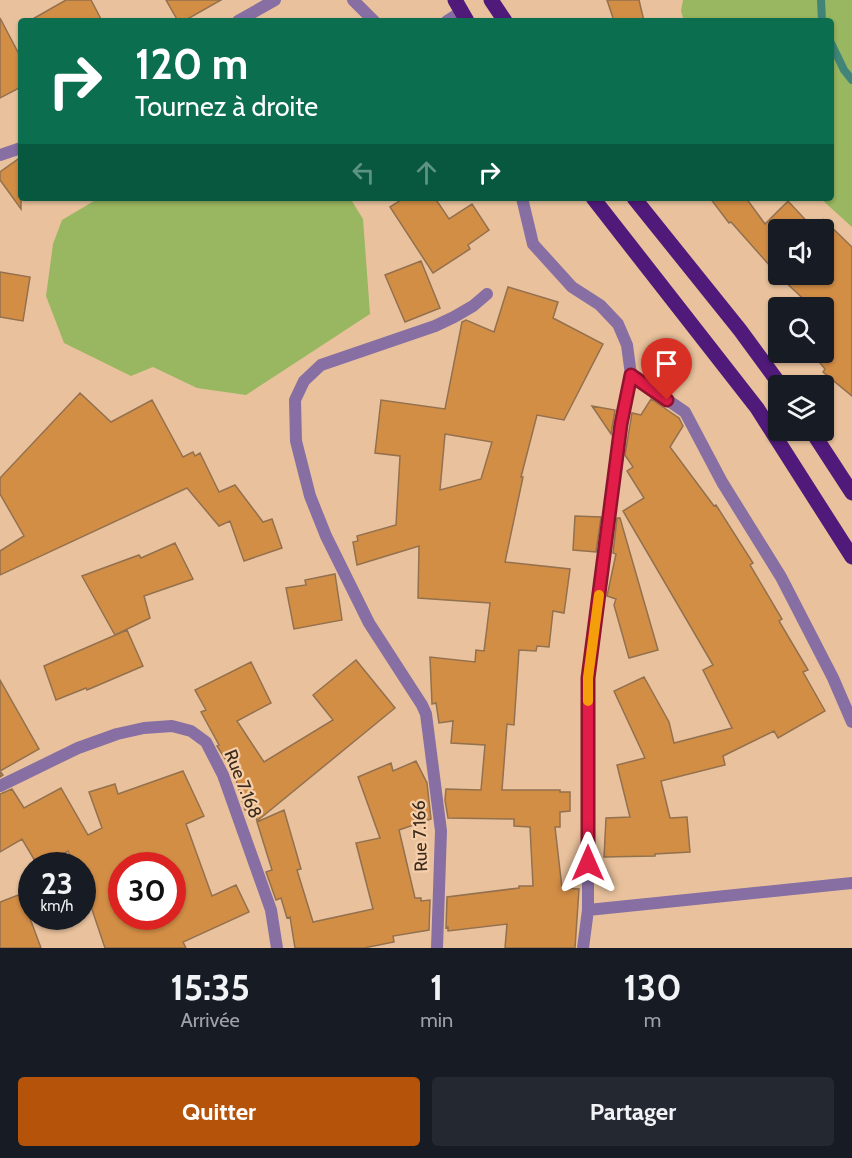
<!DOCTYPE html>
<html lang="fr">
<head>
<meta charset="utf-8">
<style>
  body { margin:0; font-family:Cabin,sans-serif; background:#242831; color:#f1f3f6; height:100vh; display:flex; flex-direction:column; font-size:22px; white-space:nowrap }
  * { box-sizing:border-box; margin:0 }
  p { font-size:20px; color:#9ea1a6 }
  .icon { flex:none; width:33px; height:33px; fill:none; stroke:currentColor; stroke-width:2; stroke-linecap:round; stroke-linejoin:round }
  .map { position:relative; height:948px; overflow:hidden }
  .sheet { display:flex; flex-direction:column; background:#171b24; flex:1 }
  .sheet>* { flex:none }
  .guide { position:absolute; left:18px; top:18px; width:816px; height:183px; border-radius:6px; box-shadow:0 2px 4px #0004; background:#0b6e4f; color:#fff; overflow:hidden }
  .tools { position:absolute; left:768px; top:219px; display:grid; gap:12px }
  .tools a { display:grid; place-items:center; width:66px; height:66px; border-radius:6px; background:#171b24; box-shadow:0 2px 4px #0004; font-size:30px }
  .speed { position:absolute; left:18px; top:852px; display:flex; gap:12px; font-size:30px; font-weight:700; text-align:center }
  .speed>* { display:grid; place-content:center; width:78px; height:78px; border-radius:50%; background:#171b24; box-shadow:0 2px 4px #0004; line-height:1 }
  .speed small { font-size:15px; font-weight:400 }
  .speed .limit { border:9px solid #d22; background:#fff; color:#111 }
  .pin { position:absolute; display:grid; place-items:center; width:51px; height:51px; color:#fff; margin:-62px -26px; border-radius:50% 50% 50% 0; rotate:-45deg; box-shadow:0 0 6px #0007 }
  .pin .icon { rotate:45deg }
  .me { position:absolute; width:66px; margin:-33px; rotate:0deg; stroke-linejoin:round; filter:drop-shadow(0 0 4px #0008) }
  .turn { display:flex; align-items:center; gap:21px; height:126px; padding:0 18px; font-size:27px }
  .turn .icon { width:78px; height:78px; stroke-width:2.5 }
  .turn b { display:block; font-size:42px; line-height:51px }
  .lanes { display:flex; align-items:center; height:57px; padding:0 18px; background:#0003; justify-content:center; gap:30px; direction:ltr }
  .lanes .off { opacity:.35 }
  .eta { display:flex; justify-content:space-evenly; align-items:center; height:102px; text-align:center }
  .eta b { font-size:36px; font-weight:700; line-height:42px }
  .primary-button { display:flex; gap:12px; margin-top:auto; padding:12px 18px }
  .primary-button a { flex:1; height:69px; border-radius:6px; background:#b45309; color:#fff; font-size:24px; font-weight:700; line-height:69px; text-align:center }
  .primary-button a+a { background:#242831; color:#f1f3f6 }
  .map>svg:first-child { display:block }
</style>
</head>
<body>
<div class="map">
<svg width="852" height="948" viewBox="0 0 852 948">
  <rect width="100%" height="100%" fill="#e9c29d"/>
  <path fill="#99b660" d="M683 0H852V227L820 198H831V21H684L681 11Z
    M99 198H350L363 219 370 314 246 395 197 388 153 367 131 376 64 343 46 296 53 244 62 220Z"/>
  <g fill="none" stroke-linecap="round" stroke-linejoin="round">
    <path stroke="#418578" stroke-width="8" d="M821 0 822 21
      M831 43 844 70 852 80"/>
  </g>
  <path fill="#d38e46" stroke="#93704e" stroke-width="1.5" fill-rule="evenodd" d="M66 0H91L102 21H29Z
    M166 0H221L184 21H178Z
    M607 0H639L644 21H614Z
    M0 18 21 58V87L0 98Z
    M21 157V209L0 180V172Z
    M404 198H435L449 219 472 204 489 230 468 245 470 249 433 273 390 207Z
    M710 198H746L765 224 788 201 815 230H778V274H824V220L852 247V396L823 372 825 369 811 352H824V308H813L778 275 731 222 729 223Z
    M421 261 440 308 405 322 385 275Z
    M0 272 30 277 23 321 0 317Z
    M508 287 558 302 553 318 603 344 564 420 537 415 521 477H523L505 562 570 569 564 613 553 611 549 647 537 646 536 651 519 650 514 725 507 724 502 790H560V792H570V811L560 812V827H555L562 888 579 889 575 948H505L507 924 448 931V927L446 928 447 897 519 888V886H533L530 827 514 826V819L448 818 445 800 446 789 481 790 485 745 451 743 453 721 439 723 436 703 432 704 430 657 475 662 476 650 484 651 490 603 418 598 419 546 357 565 353 542 358 541 357 536 396 525 400 456 375 453 381 400 445 409 462 322 466 320 494 332ZM445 434 492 442 481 479 440 490Z
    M80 393 111 422 152 400 183 457 193 452 195 456 200 453 219 492 235 485 263 522 272 519 282 548 244 561 230 521 219 526 187 488 0 575V551L24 536 0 494V478Z
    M651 399 679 418 683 426 670 447 714 506 716 505 753 563 750 565 782 619 779 621 808 670 803 672 825 711 778 738 774 731 723 756 725 765 661 781 670 818 687 817 690 852 655 854V856L604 857 606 818 630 817 617 765 645 758 614 691 644 677 669 722 674 743 732 728 703 670 713 665 623 511 644 498 627 471 633 467 625 455 632 413 641 415Z
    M592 406 615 410 611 434Z
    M575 516 601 517 596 552 573 550Z
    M617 518H620L658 650 629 658 614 605 616 599 607 596 616 554 613 553Z
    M175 543 193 579 144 596 150 618 115 635 82 576 139 555 141 558Z
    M335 574 342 620 294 629 286 588 306 585 305 580Z
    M127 630 143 666 87 690 86 688 56 700 44 666Z
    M356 660 395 708 257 821 253 807 245 810 234 773 217 746 219 745 201 712 206 710 195 690 251 662 271 703 237 721 264 762 333 720 313 695Z
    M0 680 39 749 0 771 3 775 0 777Z
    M416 761 427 783 431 819 399 830 415 898H421V901L430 900 429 930 393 936 394 942 364 948H295L290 917 287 918 281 898 276 900 266 872 272 870 257 822 284 810 301 869 297 870 313 922 373 909 356 843 380 838 358 777 391 763 393 771Z
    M183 771 204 816 186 824 212 896 236 885 249 912 183 942 186 948H105L82 880V866H75L68 851 44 866H38L22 839 0 852V794L12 789 24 808 61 788 88 835 102 828 89 792 115 784 118 794ZM122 866H172V916H122Z
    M21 894 41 948H0V902Z"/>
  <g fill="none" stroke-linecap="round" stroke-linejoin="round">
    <path stroke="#876fa3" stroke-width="12" d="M353 0 374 21
      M238 21 275 0
      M447 21 461 12
      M0 155 21 148
      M522 198 533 244 572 287 600 305 618 324 627 345 631 375 621 424 588 678V910L583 948
      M631 375 685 412 722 482 781 577 833 678 852 722
      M0 786 78 748 117 734 144 728 172 726 191 731 206 742 223 775 271 910 277 948
      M588 910 852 883
      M437 948 441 831 426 714 422 705 369 623 326 536 310 496 296 441 295 400 304 381 321 365 435 326 454 317 473 306 487 294"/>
    <path stroke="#501a7b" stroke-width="15" d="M455 0 467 21
      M491 0 505 21
      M593 198 757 408 852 557
      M634 198 740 330 781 386
      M811 430 852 493"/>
  </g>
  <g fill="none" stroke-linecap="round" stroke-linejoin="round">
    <g stroke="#92132f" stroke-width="15">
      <path id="route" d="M588 863V678L621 424 631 375 667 400"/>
    </g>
    <use href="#route" stroke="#e11d48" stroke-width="10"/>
    <path stroke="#f59e0b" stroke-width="10" d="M588 701V678L599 595"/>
  </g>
  <g text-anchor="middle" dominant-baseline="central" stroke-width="4.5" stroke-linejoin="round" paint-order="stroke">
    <g font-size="18" fill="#3a2b1c" stroke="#f6cfaa">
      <text transform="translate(243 784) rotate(68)">Rue 7.168</text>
      <text transform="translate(420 836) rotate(-92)">Rue 7.166</text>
    </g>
  </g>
</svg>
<div class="tools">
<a><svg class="icon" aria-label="sound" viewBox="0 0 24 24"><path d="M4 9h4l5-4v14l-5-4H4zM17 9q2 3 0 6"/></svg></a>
<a><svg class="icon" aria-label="search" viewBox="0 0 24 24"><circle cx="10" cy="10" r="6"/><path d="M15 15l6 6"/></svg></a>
<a><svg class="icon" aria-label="layers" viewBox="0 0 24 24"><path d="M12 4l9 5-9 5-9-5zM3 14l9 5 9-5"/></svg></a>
</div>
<div class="speed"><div>23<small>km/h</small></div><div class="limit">30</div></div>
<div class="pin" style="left:667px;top:400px;background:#d93025"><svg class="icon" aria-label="arrive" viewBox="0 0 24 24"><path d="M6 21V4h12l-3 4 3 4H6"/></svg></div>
<svg class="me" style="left:588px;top:863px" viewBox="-20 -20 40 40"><path d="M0-17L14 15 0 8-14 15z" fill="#e11d48" stroke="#fff" stroke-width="4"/></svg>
<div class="guide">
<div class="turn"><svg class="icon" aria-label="right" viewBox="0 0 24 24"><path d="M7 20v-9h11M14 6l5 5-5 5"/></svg><div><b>120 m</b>Tournez à droite</div></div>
<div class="lanes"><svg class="icon off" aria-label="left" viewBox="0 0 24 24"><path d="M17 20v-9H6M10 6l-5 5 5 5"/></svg><svg class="icon off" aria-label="ahead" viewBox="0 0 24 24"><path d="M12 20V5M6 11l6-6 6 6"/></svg><svg class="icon" aria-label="right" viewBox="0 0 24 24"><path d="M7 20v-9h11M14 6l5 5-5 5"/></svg></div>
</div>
</div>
<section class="sheet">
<div class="eta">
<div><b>15:35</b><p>Arrivée</p></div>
<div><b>1</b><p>min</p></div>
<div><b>130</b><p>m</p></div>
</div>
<div class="primary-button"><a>Quitter</a><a>Partager</a></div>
</section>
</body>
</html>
